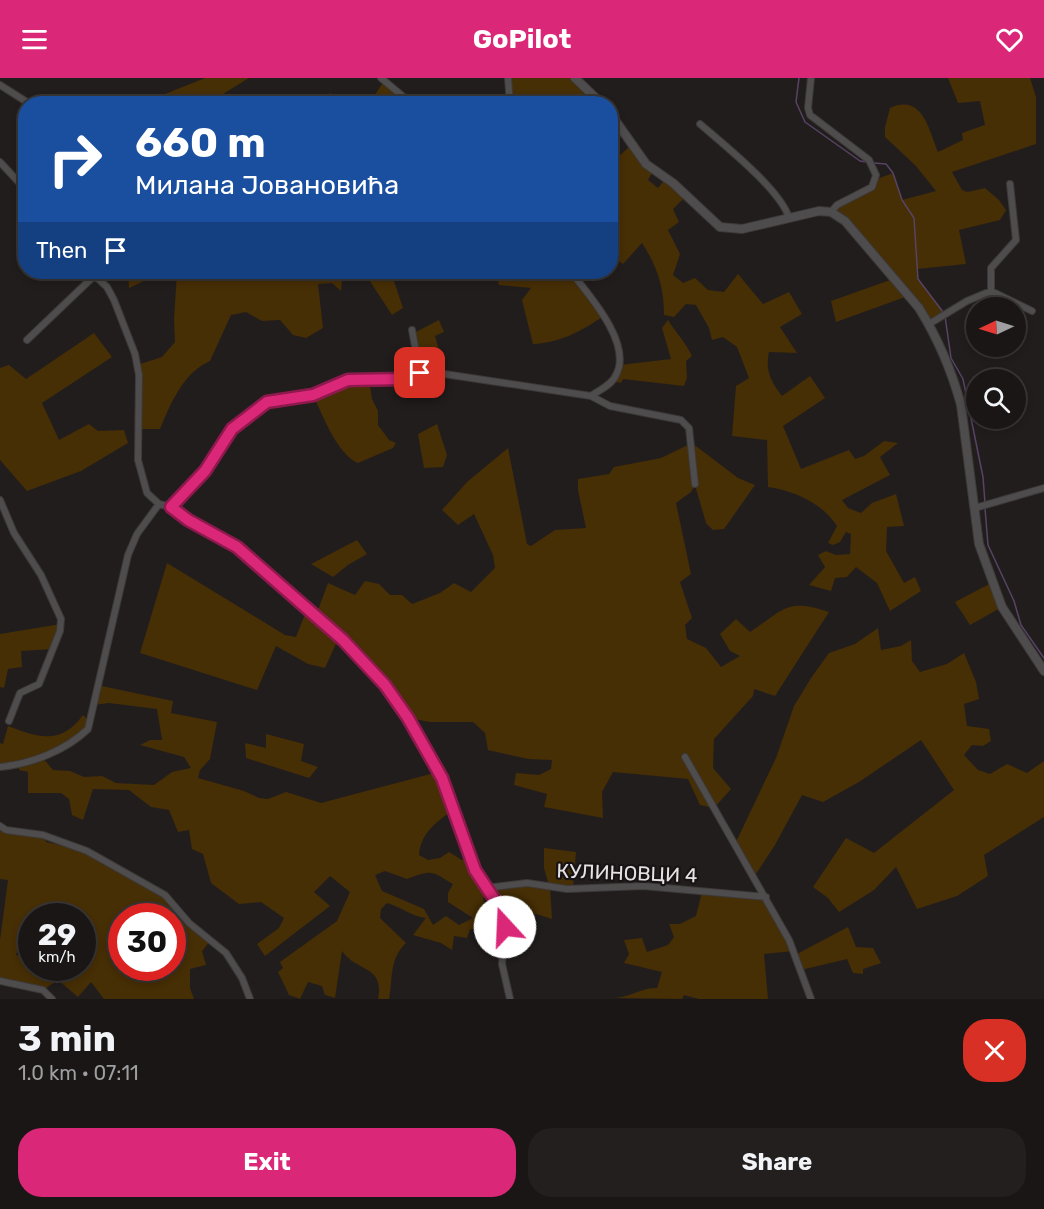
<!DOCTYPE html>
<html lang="en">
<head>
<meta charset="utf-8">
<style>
  body { margin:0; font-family:Rubik,sans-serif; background:#231f1f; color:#f1f3f6; height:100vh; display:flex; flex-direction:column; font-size:22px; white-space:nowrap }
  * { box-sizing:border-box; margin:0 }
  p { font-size:20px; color:#9f9fa1 }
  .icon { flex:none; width:33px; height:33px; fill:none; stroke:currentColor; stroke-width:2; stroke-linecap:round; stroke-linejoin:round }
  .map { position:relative; height:921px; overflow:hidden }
  .drawer { display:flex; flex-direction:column; background:#1a1616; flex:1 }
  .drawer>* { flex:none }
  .guide { position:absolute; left:18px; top:18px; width:600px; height:183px; border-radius:24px; box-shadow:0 3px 9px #0003,0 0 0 2px #383535; background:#1a4fa0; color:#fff; overflow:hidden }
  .needle { width:39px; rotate:266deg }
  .controls { position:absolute; left:966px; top:219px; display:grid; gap:12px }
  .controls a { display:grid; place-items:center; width:60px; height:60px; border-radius:50%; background:#1a1616; box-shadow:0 3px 9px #0003,0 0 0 2px #383535; font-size:30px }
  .speed { position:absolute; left:18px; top:825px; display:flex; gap:12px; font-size:30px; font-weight:700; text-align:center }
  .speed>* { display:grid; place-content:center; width:78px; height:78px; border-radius:50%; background:#1a1616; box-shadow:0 3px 9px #0003,0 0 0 2px #383535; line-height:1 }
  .speed small { font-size:15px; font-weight:400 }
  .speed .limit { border:9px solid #d22; background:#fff; color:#111 }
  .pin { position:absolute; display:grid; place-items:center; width:51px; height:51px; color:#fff; margin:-26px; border-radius:12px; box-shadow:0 3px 9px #0006 }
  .me { position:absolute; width:66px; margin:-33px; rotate:340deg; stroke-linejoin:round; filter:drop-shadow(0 0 4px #0008) }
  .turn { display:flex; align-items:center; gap:21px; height:126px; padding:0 18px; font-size:27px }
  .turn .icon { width:78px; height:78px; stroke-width:2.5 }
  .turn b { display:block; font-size:42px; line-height:51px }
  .then { display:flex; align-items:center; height:57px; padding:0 18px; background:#0003; gap:12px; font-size:22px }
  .round { display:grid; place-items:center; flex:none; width:63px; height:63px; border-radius:24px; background:#231f1f }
  .summary { display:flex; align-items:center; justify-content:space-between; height:102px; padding:0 18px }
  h1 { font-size:36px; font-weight:700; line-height:45px }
  .cta { display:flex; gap:12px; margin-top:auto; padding:12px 18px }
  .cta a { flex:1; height:69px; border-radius:24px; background:#db2777; color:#fff; font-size:24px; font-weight:700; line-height:69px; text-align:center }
  .cta a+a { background:#231f1f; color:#f1f3f6 }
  header { display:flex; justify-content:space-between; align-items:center; height:78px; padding:0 18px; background:#db2777; color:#fff; font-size:27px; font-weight:700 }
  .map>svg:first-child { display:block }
</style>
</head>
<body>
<header><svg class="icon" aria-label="menu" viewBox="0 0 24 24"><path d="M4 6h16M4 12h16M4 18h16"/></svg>GoPilot<svg class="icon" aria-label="heart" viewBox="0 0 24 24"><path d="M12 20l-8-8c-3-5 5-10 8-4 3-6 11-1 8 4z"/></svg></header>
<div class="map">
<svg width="1044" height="921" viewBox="0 0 1044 921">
  <rect width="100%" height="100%" fill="#221d1d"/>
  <path fill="#462e05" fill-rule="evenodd" d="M205 0H249L223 16 227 25H182L165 16Z
    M508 0H575L599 22 596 26 510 25Z
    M948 0H1030L1036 19V66L952 94 962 112 968 114 985 110 999 122 1006 132 1000 142 959 152 966 186 917 191 918 201 945 237 929 246 908 218 836 244 831 223 893 201 833 130 872 109 877 101 893 95 902 122 936 113 916 88 885 59V49L890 30C923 15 929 53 938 74L963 62 962 55 985 47 980 23 958 25Z
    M384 3 412 26H369Z
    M330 15 348 25H290L297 22 302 25 308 17 318 22 322 16 326 20Z
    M632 66 654 92 648 102 658 110 666 100 686 118 673 131 679 144 668 152 680 176 673 197 683 205 695 200 708 212 724 214 738 196 763 226 789 214 802 236 780 249 797 275 769 274C765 293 771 303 782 318L810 298 825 320 783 348 801 391 849 372 855 381 864 378 884 363 898 365 880 379 890 397 842 422 848 430 861 435 872 425 896 416 904 448 887 449 886 473 904 505 915 499 921 513 890 533 877 505 856 489 847 499 835 500 831 513 809 507 825 489 818 477 826 473 836 477 850 476 851 456 846 454 840 464 833 467 828 465 837 448C822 425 795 413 768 409L767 362 732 358 736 308 749 300 737 269 723 259 712 262 709 250 696 227 686 226 674 239 664 237C664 209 657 188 642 165L623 186 611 178V125L615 122 611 116 610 98 616 95 611 86Z
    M128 194H163L129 210Z
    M177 194H361L342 202 341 213 332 205 318 206 323 250 306 260 293 257 280 242 262 243 246 234 231 237 210 283C183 295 171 325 160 351H137V287L162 279 175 264 174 241Z
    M364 194H391L403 230 392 237Z
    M496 194H571L605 237C582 253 560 265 533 266L522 222 531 210 499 207Z
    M439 242 444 254 435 258 439 272 417 280 412 256Z
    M668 242C676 255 685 263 692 278L686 283 687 300 684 308 623 301 621 305 612 303 620 287 671 281 662 250Z
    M94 255 112 279 42 325 59 362 89 346 98 353 124 352 128 365 81 393 27 413 0 382V290L9 287 26 301Z
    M348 302H369L372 321 378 333V347L389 362 396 365 393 370 358 385C337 376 323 338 313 317Z
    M437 346 447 377 443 389 424 390 418 356Z
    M692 365 738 400 755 407 724 451 713 452 706 445 695 407 691 414 676 425 691 496 680 504 692 540 685 547 687 561 706 570 721 589 740 578 730 573 720 556 736 541 750 554C785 531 786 520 829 534L775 618 754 611 753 618 714 661 713 690 731 711 714 730 700 727 688 701 613 694 602 714 603 740 544 729 547 716 514 707 516 695 539 697 551 691 552 682 528 681 488 672 485 655 473 644H430L408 640 385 607 339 559 325 590 308 586 276 568 257 612 140 575 167 485 285 557 296 559 307 531 312 536 318 532 328 505 355 517 365 503 379 506 390 517H402L412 526 440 515 454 505 471 514 495 490 493 477 474 436 458 447 442 432 467 404 508 370 527 466 531 468 555 452 586 450 578 412V401L609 396 614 389 661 380Z
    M357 462 367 476 348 487 333 499 311 486Z
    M993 504 1002 529 970 547 955 524Z
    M61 546 53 571 21 573 22 589 8 591 4 610 0 609V556Z
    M878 550 881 572 901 568 911 562 912 583 920 594 947 586 964 575 976 604 979 621 964 626 967 648 989 651 991 663 983 668 972 667 964 677 978 692 990 696 1007 686 1027 695 1044 683V739L984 777 988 798 957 818 917 831 896 789 874 812 839 834 828 820 813 809 846 760 874 775 954 712 921 662 859 704 823 724 802 717 775 767 754 799 735 766 776 680 794 628 811 600 829 575 855 566Z
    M97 607 173 623 171 635 217 644 210 681 200 692 198 700 244 713 259 720 268 721 286 714 321 725 438 694 453 732C435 745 421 755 419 777L428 782 440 780 449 774 462 782H471L487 810 527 805 549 808 544 790V770L576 774 573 811 550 809 552 841 536 836 502 833 486 811C481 823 484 832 492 843L504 842 505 849H490L487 854 470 851 467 860 454 858 452 872 441 865 413 857 426 840C411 838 401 829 387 825L381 831 380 840 406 865C389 881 393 900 389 921H378C385 887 356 894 342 873L335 920 325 917 322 908 308 904 300 921 289 917 278 894 283 890 280 884 337 843 350 814 330 798 314 814 330 828 265 878 257 866 279 850 284 840 261 824 239 826 211 805 203 776 192 771 189 752 178 754 169 732 151 729 129 712 93 711 83 742 72 737 69 721 61 715H28V694L19 692V687L0 689V665L3 666 8 648C39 660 61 667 83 637L90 644 83 655 42 679 53 692 70 693 84 699 102 698 116 705 154 707 172 694 191 690 184 679 140 667 150 662H162L157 631 109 625 93 627ZM385 793 407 801C433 791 431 793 453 806L448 815V824L473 840 459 847 446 838 433 847 424 831 382 813 375 797Z
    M266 656 304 666 301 683 318 689 309 700 246 680 245 665 266 670Z
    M0 748 43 757 46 764 87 773 165 817 211 862 202 873 206 887 190 891V910L194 921H104L91 904 78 919 58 902 43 912 0 903V862L8 802 0 801ZM28 838H82V890H32L31 882 16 877ZM122 838H172V890H122Z
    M702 814 766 819 794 873 764 876 768 921H699L684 917 682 921 615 920C631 919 642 909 657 910L662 894 624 885 629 876 624 862 642 860 647 874 668 867 674 859 669 846H680L696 838Z
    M848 849 856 869 873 870 881 885 863 891V896L853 895 847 881 801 892 795 877Z"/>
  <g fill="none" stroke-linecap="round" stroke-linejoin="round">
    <path stroke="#564464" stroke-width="1.5" d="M799 0 796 24 805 44 860 83 867 84
      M874 85 886 86 893 95 902 122 914 140 918 201 943 234
      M945 238 951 280 963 301 983 399 985 425
      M985 430 988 467 1014 523 1021 547 1044 580"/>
    <g stroke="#3d3939" stroke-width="8">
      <path id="minor" d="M381 0 412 26
        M508 0 510 26
        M811 0 808 30 810 37 869 82 876 97 872 109 837 127 831 134
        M0 7 30 26
        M700 46C723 66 781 112 789 140
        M0 84 26 112
        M91 194 107 209 114 222 135 276 139 297 138 382 147 415 159 426 171 429 188 443 237 469 343 562 385 607 432 680 442 700 475 792 502 833 505 849 502 886 510 921
        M571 194C589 217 633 266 616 297 612 307 599 312 591 318
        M991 213V190L1016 162 1010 106
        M929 246 967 223 991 213 1032 233
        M412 252 420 295
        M27 262 94 198
        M0 422 14 455 41 497 61 541 60 553 39 606 20 615 9 643
        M171 429 205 393 232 351 267 324 313 317 348 302 403 301 431 294 591 318 610 328 681 342 689 350 695 406
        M975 430 1044 410
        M685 679 789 862 811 921
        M0 689C31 686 65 673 88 651L128 477 137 456 159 426
        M0 748 6 752 43 757 87 773 165 817 189 845 226 875 242 900 250 921
        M486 810 527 805 567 811 643 808 766 819
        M0 903 43 912 52 921"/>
    </g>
    <g stroke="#3d3939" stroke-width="10">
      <path id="tertiary" d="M575 0 602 26
        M610 35 646 86 673 105 720 149 742 151 819 133 831 134 845 143 919 230C937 259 952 294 961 327L979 466 1002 529 1044 593"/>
    </g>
    <use href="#minor" stroke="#4e4c4d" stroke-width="6"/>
    <use href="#tertiary" stroke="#4e4c4d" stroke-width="8"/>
  </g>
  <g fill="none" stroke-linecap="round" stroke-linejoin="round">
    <g stroke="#8e194d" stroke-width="15">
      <path id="route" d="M420 295 403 301 348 302 313 317 267 324 232 351 205 393 171 429 188 442 237 469 343 562 385 607 408 640 442 700 475 792 502 833 505 849"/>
    </g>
    <use href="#route" stroke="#db2777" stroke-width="10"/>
  </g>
  <g text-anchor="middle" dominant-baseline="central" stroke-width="4.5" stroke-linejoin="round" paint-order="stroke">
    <g font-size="20" fill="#e6e2e3" stroke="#181314">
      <text transform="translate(627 795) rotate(2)">КУЛИНОВЦИ 4</text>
    </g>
  </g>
</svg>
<div class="controls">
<a><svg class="needle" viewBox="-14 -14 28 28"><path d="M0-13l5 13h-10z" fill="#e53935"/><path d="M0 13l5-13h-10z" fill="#9f9fa1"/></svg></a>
<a><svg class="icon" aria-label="search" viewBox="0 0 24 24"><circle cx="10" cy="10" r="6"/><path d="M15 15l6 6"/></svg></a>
</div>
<div class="speed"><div>29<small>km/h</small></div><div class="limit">30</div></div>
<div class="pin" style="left:420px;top:295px;background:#d93025"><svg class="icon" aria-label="arrive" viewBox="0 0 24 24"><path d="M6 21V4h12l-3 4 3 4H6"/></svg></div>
<svg class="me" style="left:505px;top:849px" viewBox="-20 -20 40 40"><circle r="19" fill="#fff"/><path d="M0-13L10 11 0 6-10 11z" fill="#db2777"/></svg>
<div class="guide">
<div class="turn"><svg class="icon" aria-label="right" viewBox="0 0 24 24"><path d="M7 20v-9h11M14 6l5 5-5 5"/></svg><div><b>660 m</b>Милана Јовановића</div></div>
<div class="then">Then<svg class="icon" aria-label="arrive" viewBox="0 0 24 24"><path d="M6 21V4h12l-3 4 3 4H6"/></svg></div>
</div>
</div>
<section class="drawer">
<div class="summary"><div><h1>3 min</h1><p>1.0 km · 07:11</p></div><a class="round" style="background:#d93025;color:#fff"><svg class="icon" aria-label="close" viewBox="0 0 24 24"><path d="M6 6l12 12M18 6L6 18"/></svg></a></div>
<div class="cta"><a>Exit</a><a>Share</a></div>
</section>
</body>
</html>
